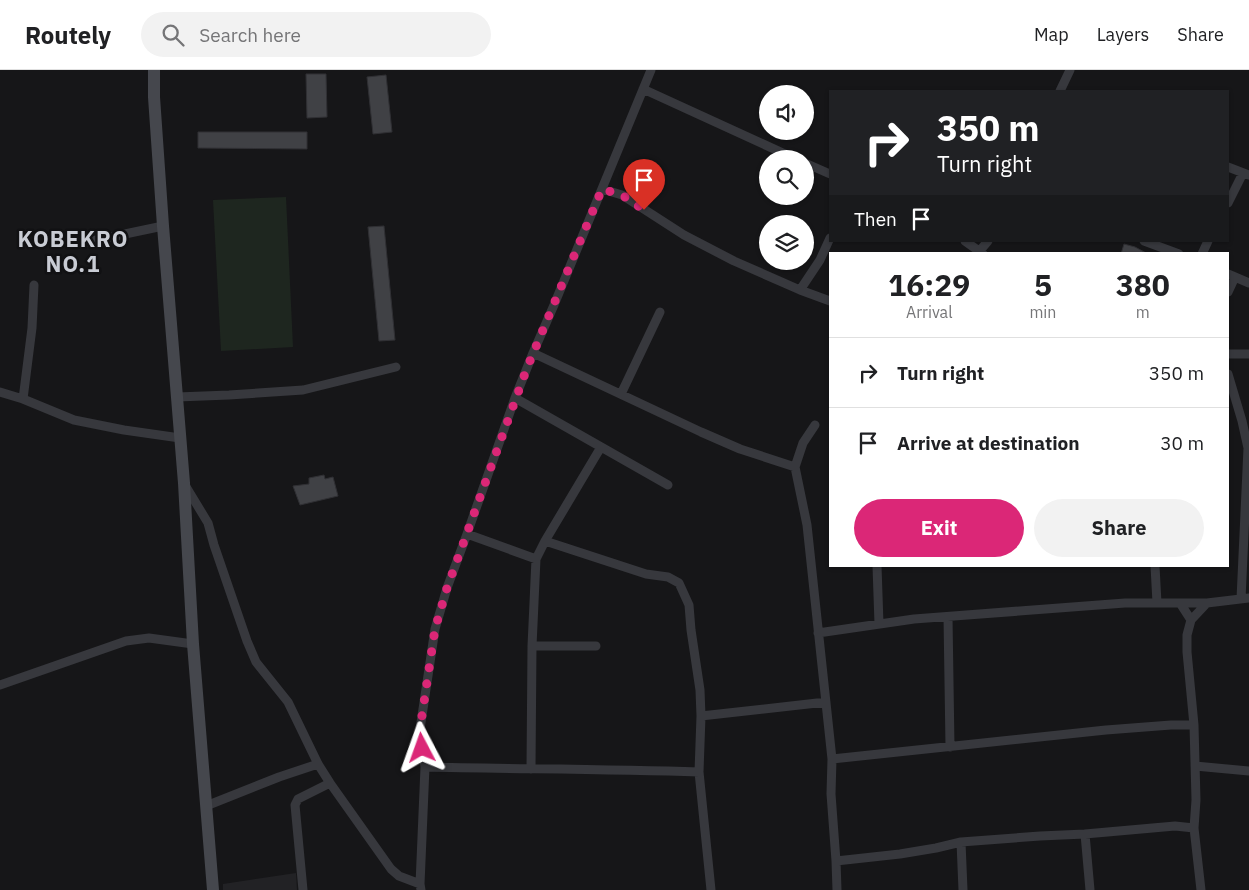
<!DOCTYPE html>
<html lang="en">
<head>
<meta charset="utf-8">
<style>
  body { margin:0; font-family:"IBM Plex Sans",sans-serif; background:#f2f2f2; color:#202124; height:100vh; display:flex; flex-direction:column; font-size:19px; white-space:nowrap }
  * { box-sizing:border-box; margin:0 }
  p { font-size:16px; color:#757577 }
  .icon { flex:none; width:28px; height:28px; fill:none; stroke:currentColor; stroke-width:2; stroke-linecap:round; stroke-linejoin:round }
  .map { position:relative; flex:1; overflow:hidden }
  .details { position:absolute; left:829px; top:182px; width:400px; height:315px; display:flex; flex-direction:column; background:#fff; border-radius:0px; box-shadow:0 1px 4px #0004 }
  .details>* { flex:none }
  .top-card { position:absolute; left:829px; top:20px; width:400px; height:152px; border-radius:0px; box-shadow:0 1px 4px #0004; background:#202124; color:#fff; overflow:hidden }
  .fabs { position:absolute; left:759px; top:15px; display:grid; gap:10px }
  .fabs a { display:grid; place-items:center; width:55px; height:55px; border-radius:50%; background:#fff; box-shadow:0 1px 4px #0004; font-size:25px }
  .pin { position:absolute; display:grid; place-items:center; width:42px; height:42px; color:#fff; margin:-51px -21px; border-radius:50% 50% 50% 0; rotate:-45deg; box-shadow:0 0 5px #0007 }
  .pin .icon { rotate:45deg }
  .me { position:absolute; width:55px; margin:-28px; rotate:356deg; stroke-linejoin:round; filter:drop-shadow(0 0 4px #0008) }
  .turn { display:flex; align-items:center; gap:18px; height:105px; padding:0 25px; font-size:22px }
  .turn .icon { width:65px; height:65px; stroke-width:2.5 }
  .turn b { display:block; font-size:35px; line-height:42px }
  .then { display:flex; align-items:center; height:48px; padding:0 25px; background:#0003; gap:10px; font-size:19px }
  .eta { display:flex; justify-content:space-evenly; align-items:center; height:85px; text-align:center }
  .eta b { font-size:30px; font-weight:800; line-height:35px }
  .primary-button { display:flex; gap:10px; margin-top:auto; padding:10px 25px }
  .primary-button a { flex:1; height:58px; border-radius:30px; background:#db2777; color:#fff; font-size:20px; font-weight:800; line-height:58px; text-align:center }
  .primary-button a+a { background:#f2f2f2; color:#202124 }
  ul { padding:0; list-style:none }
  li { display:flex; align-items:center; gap:15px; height:70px; padding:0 25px; border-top:1px solid #e0e0e0 }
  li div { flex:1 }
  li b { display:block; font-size:19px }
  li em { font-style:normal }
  header { display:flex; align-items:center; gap:30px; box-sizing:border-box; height:70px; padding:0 25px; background:#fff; border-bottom:1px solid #e0e0e0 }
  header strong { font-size:24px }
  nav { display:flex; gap:28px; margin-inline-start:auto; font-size:18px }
  .search { width:350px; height:45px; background:#f2f2f2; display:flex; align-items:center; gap:12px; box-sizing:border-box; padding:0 18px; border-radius:28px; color:#757577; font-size:19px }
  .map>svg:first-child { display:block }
</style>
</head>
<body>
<header>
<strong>Routely</strong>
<div class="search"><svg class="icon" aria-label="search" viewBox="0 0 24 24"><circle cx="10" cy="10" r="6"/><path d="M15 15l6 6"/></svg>Search here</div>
<nav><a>Map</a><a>Layers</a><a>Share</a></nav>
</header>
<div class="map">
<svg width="1249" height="820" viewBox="0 0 1249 820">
  <rect width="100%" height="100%" fill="#161618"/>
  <path fill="#222225" d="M296 803 297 820H223V814Z"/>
  <path fill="#1e261f" d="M286 127 293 277 221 281 213 130Z"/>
  <path fill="#404145" stroke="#303034" d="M306 4H326L327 47 307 48Z
    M386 5 392 62 373 64 367 7Z
    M198 62H307V79L198 78Z
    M384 156 395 270 379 271 368 157Z
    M1124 174 1135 177 1148 184H1121Z
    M324 405 325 409 333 407 338 426 300 435 293 416 309 414V408Z"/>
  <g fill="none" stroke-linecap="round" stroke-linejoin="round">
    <path stroke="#37383d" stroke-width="9" d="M643 19 796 89
      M1060 21 1070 0
      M805 93 830 104
      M1228 97 1249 105
      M602 119 622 125 684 165 734 191 800 220 830 231
      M1228 133 1243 103
      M965 171 983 184
      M1144 171 1179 184
      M87 172 163 156
      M977 184 988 171
      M1202 184 1208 171
      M1228 204 1249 213
      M800 220 820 190 830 168
      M1228 222 1235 207
      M533 283 701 362 740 379 795 397
      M1228 284H1249
      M1228 304 1242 351 1248 378 1241 529
      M0 322 23 329 74 350 124 360 180 368
      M621 324 660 242
      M177 327 229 325 303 320 396 297
      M515 328 668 415
      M23 329 32 258 34 215
      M815 355 803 373 795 397 807 455 832 689 831 724 836 791 837 820
      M185 415 208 453 214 475 247 571 256 592 288 632 318 694 330 713 391 799 399 806 420 814
      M467 464 536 489
      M545 471 646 504 668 507 679 513 689 535 691 560 700 620 701 646 699 702 711 820
      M877 496 879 554
      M1155 496 1157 533
      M1180 533 1191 550
      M948 547 950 677
      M818 563 914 549 1125 533H1207L1249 528
      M532 576H596
      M0 615 126 571 149 568 193 574
      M701 646 826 632
      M832 689 1106 660 1171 655H1194
      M1195 696 1249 701
      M425 697C516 699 607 699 699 702
      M531 699 532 576 536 489 545 471 601 377
      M206 736 279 707 318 694
      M1085 764 1090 820
      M961 772 963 820
      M836 791 900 784 936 778 961 772 1040 766 1085 764 1175 756 1194 758
      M303 820 295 735 298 729 330 713
      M421 820 420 814 425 697 420 659 435 559 447 518 467 464 515 328 533 283 554 235 651 0
      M1201 820 1194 758 1196 730 1194 655 1187 582V565L1191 550 1207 533"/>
    <path stroke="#45474d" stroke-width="12" d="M154 0V27L163 156 184 413 193 574 213 820"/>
  </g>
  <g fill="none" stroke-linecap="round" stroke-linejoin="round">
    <path stroke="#db2777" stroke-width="9" stroke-dasharray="0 16.2" d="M422 678 420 659 435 559 447 518 527 298 602 119 622 125 644 140"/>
  </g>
  <g text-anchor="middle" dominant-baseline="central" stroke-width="5" stroke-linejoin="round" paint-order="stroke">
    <g font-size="22" font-weight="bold" letter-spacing="1" fill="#c9ccd4" stroke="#111113">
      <text x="73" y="168">KOBEKRO<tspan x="73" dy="25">NO.1</tspan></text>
    </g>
  </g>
</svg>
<div class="fabs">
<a><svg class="icon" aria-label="sound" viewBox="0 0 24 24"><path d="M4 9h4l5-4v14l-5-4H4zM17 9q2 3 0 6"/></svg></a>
<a><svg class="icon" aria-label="search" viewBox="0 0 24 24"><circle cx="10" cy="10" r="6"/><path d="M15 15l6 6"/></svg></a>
<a><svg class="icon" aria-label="layers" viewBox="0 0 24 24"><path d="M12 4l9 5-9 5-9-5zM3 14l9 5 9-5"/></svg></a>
</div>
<div class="pin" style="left:644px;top:140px;background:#d93025"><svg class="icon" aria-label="arrive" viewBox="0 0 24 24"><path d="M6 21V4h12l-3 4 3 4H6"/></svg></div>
<svg class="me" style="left:422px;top:678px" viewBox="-20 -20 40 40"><path d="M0-17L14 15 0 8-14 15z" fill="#db2777" stroke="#fff" stroke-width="4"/></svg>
<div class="top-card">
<div class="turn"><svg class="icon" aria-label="right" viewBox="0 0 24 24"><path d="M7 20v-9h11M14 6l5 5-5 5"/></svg><div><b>350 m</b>Turn right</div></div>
<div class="then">Then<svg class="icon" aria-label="arrive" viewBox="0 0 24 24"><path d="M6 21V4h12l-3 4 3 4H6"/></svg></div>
</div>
<section class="details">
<div class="eta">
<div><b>16:29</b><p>Arrival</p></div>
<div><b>5</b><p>min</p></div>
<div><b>380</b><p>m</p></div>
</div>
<ul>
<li><svg class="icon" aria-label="right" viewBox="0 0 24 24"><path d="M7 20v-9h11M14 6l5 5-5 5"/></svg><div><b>Turn right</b></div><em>350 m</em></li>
<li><svg class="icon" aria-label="arrive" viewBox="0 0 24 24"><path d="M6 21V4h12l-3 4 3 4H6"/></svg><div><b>Arrive at destination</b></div><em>30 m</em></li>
</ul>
<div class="primary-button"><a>Exit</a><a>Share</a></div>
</section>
</div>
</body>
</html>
